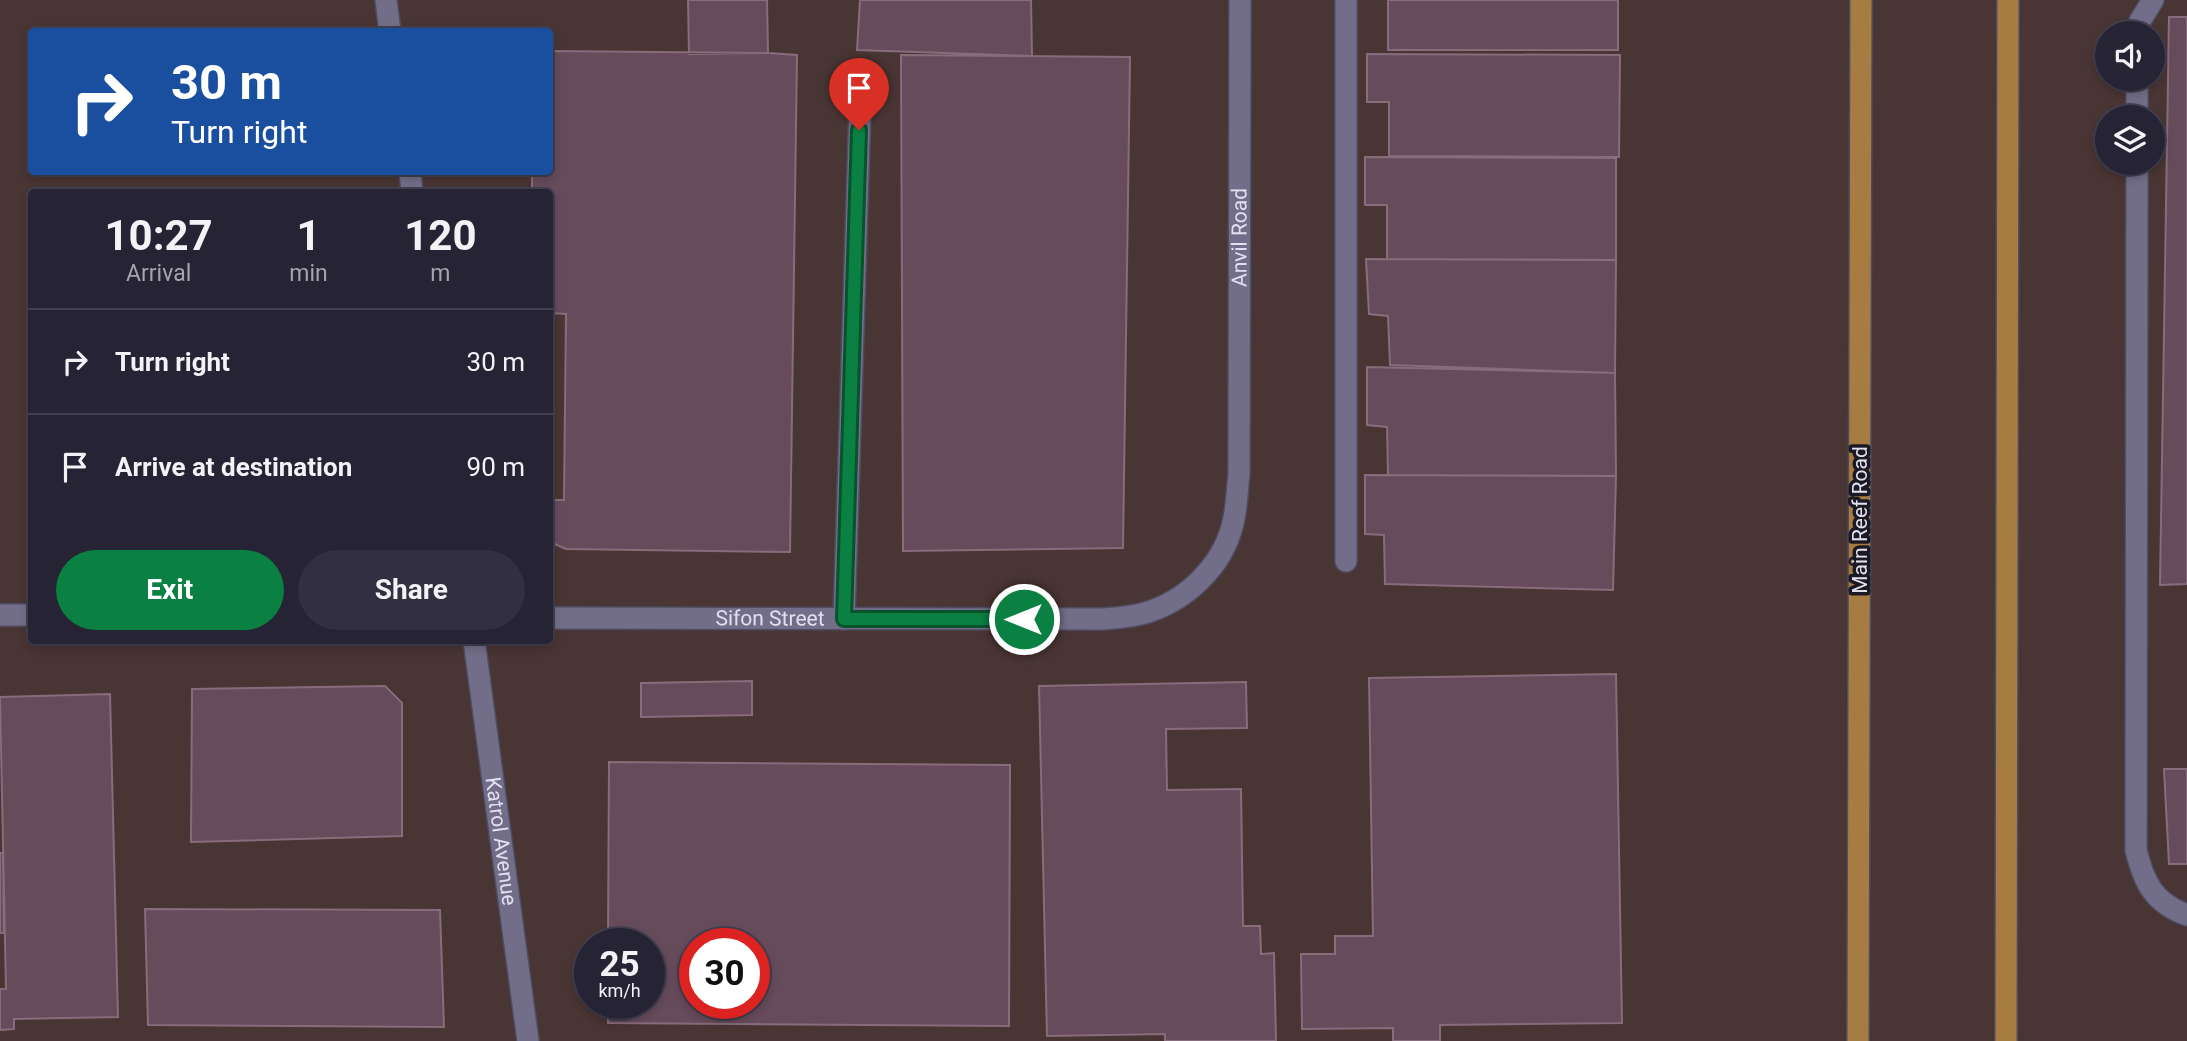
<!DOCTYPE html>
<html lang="en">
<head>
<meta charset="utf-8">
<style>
  body { margin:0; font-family:Roboto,sans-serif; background:#322f41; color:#f1f3f6; height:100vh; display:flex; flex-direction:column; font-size:26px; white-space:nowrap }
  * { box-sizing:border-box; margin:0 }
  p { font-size:23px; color:#a4a4ad }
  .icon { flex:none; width:38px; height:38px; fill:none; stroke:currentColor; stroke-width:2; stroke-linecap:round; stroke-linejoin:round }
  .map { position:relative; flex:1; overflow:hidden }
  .side { position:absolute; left:28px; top:189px; width:525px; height:455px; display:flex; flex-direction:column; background:#262335; border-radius:7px; box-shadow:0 4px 10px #0003,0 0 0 2px #424050 }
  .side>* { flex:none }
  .guide { position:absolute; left:28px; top:28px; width:525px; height:147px; border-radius:7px; box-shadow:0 4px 10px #0003,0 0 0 2px #424050; background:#1a4fa0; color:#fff; overflow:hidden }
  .buttons { position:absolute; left:2095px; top:21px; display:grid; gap:14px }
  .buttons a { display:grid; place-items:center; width:70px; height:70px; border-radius:50%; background:#262335; box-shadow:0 4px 10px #0003,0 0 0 2px #424050; font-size:35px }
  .speed { position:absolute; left:574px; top:928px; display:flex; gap:14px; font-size:35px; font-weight:700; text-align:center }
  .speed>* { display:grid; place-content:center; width:91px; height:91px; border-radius:50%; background:#262335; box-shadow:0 4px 10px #0003,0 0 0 2px #424050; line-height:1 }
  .speed small { font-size:18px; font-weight:400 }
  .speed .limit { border:10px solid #d22; background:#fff; color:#111 }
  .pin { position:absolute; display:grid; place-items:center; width:60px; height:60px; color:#fff; margin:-72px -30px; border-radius:50% 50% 50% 0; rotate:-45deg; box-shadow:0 0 7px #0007 }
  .pin .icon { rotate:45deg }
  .me { position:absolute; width:77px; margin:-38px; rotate:270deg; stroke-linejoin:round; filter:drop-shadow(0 0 5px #0008) }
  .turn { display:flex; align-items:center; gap:24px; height:147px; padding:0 28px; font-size:32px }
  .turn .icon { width:91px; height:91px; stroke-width:2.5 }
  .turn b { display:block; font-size:49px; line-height:60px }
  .eta { display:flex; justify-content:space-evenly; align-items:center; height:119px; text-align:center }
  .eta b { font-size:42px; font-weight:700; line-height:49px }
  .primary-button { display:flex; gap:14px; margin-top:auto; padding:14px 28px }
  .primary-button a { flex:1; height:80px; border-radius:42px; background:#0b8043; color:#fff; font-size:28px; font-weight:700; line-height:80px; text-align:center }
  .primary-button a+a { background:#322f41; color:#f1f3f6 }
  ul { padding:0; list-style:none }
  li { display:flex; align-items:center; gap:21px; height:105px; padding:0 28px; border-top:2px solid #424050 }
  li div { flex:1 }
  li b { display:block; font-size:26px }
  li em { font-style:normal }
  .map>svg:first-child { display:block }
</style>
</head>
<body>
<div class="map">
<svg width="2187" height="1041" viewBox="0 0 2187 1041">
  <rect width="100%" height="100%" fill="#332f47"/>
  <path fill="#493533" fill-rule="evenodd" d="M0 0H2187V1041H0ZM32 32H550V172H32ZM2107 33H2152V79H2107ZM2107 117H2152V163H2107ZM32 192H550V640H32ZM590 943H649V1003H590ZM695 943H754V1003H695Z"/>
  <path fill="#664b5a" stroke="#896c7c" stroke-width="2" fill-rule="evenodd" d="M688 0H767L768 53 689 54Z
    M860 0H1031L1032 56 857 50Z
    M1388 0H1618V50H1388Z
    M2169 17H2187V584L2160 585Z
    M550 51 768 53 797 55 790 552 566 549 550 542V500H564L566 314 550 313V192H532V172H550Z
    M1367 54 1620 55 1619 157 1389 156V102H1367Z
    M901 55 1130 57 1123 548 903 551Z
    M1365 157 1616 158V260L1387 259V205H1365Z
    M1366 259 1616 260 1615 373 1390 365 1388 316 1369 314Z
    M1367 367 1615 373 1616 476 1388 475 1387 427 1367 425Z
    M28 415H32V464H31Z
    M1365 475 1616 476 1613 590 1385 584 1384 535 1365 534Z
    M1616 674 1622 1023 1440 1025V1041H1393V1028L1302 1029 1301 954H1335V936H1373L1369 678Z
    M752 681V715L641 717V683Z
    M1246 682 1247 728 1166 729 1167 790 1241 789 1243 926H1260L1261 954 1274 953 1276 1041H1165V1034L1047 1036 1039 686Z
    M385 686 402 703V836L191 842 192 689Z
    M110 694 118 1017 14 1019V1029L0 1030V989H6L0 697Z
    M609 762 1010 765 1009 1026 608 1023V1003H649V943H608ZM695 943H754V1003H695Z
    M2164 769H2187V864H2169Z
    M0 853H3L4 933H0Z
    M145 909 440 910 444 1027 148 1025Z"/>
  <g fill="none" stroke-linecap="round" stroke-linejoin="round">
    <g stroke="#4f4b60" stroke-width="24">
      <g id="minor">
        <path d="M386 0 390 32"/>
        <path d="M2137 33 2140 21 2153 0"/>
        <path d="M2137 79V117"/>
        <path d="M2137 163 2136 850C2144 883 2154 903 2187 915"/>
        <path d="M410 172 412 192"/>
        <path d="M1346 561V0"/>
        <path d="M0 615H32"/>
        <path id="s1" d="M550 618 1102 619C1116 618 1131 617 1145 613 1186 601 1223 566 1233 523 1237 507 1237 490 1239 474L1240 0"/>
        <path d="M844 619 861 76"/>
        <path id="s2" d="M474 640 528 1041"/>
      </g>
    </g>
    <g stroke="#4f4b60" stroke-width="24">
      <path id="major" d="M1858 1041 1861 0
        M2006 1041 2008 0"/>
    </g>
    <use href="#minor" stroke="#726e89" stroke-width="21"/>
    <use href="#major" stroke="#a77c42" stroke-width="21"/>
  </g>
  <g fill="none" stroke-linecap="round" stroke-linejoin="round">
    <g stroke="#07532c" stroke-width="18">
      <path id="route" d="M859 130 844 619H1024"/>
    </g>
    <use href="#route" stroke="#0b8043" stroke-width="12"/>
  </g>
  <g text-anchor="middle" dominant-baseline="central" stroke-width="7" stroke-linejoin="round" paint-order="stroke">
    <g font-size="21" fill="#e2e0f0" stroke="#1b1924">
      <text stroke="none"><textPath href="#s1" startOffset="1013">Anvil Road</textPath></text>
      <text transform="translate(1860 520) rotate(-90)">Main Reef Road</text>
      <text stroke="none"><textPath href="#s1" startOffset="220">Sifon Street</textPath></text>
      <text stroke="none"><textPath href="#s2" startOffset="203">Katrol Avenue</textPath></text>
    </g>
  </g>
</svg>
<div class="buttons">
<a><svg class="icon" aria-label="sound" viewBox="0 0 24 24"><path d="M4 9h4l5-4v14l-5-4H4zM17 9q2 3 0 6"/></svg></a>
<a><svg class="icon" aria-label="layers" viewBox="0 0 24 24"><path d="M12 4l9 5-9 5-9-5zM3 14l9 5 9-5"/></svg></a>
</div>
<div class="speed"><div>25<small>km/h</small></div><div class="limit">30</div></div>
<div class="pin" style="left:859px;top:130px;background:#d93025"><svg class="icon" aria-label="arrive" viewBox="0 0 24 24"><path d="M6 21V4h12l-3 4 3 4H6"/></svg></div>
<svg class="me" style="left:1024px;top:619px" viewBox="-20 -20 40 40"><circle r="17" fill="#0b8043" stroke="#fff" stroke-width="3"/><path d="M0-11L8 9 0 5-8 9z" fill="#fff"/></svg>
<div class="guide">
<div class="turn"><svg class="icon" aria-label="right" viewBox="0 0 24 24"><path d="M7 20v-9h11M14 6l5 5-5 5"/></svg><div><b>30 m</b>Turn right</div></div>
</div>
<section class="side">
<div class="eta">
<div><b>10:27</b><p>Arrival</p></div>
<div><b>1</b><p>min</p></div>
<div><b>120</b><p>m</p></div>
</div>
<ul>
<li><svg class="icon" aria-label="right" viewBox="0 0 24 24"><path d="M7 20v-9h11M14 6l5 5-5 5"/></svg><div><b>Turn right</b></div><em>30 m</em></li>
<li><svg class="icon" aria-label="arrive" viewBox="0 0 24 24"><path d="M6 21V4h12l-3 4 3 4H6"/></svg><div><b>Arrive at destination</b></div><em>90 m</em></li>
</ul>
<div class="primary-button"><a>Exit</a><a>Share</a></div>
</section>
</div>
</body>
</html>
